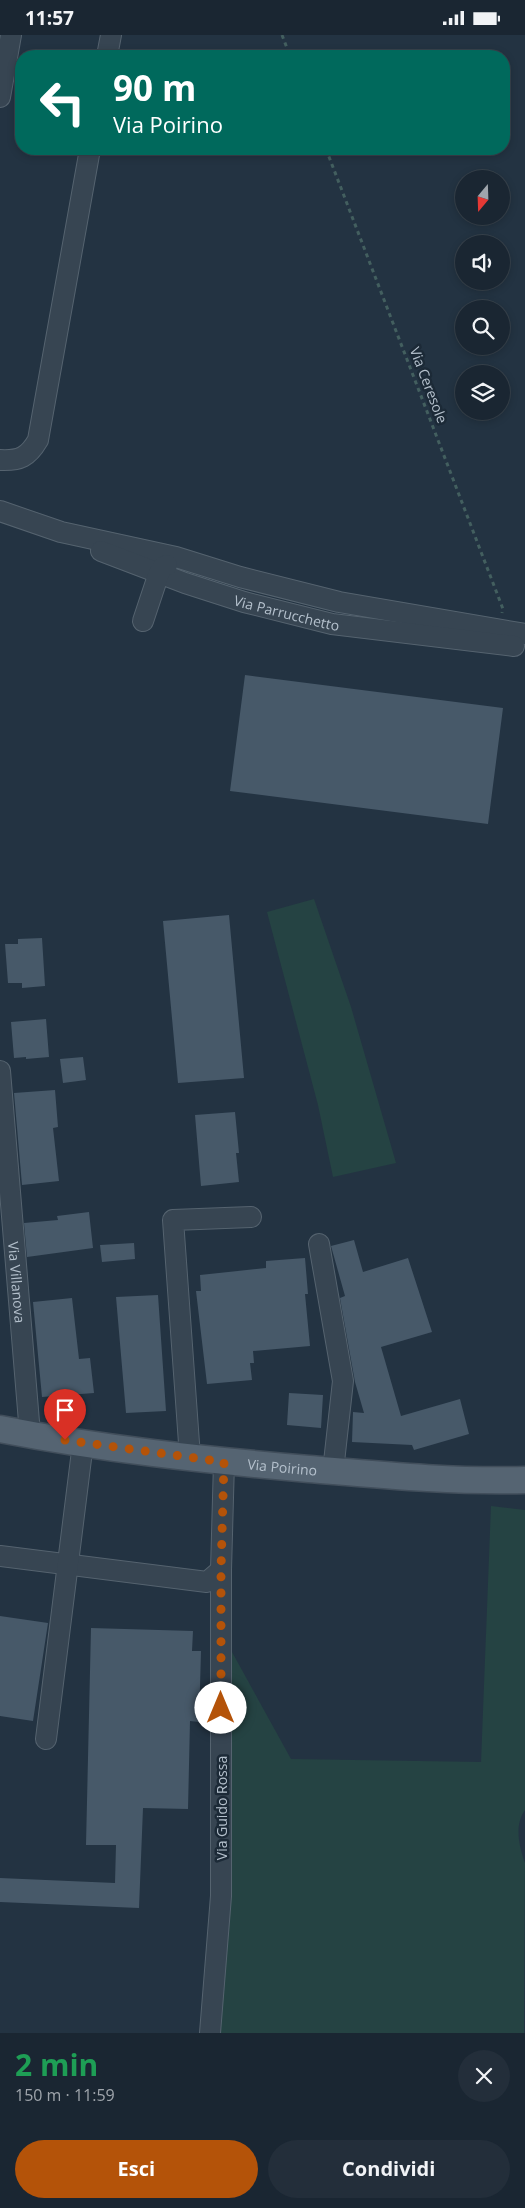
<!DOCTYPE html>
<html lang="it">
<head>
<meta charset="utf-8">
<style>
  body { margin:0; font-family:"Open Sans",sans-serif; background:#232e3a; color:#f1f3f6; height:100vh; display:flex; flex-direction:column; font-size:19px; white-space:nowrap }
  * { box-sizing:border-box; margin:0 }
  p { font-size:16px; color:#9fa5ac }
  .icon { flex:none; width:28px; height:28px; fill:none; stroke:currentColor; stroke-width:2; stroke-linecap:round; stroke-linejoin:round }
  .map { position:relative; height:1998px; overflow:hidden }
  .sheet { display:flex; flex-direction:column; background:#1a2632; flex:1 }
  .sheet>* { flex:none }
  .top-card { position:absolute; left:15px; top:15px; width:495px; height:105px; border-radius:20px; box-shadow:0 2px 8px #0003,0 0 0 1px #38434d; background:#00695c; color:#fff; overflow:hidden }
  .needle { width:32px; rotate:199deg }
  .tools { position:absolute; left:455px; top:135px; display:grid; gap:10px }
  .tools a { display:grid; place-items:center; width:55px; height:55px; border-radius:50%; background:#1a2632; box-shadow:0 2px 8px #0003,0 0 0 1px #38434d; font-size:25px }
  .pin { position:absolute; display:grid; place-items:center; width:42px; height:42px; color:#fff; margin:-51px -21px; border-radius:50% 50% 50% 0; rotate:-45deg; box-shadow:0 0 5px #0007 }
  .pin .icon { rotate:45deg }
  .me { position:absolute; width:55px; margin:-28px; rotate:0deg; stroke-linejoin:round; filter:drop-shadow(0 0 4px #0008) }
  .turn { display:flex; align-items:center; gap:18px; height:105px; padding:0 15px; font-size:22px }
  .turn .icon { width:65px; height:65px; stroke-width:2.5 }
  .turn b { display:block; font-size:35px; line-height:42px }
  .round { display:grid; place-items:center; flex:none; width:52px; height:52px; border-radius:26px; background:#232e3a }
  .overview { display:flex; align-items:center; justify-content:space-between; height:85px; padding:0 15px }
  h1 { font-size:30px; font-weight:700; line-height:38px; color:#1e9e55 }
  .cta { display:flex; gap:10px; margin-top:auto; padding:10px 15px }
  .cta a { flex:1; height:58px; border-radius:30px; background:#b45309; color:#fff; font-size:20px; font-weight:700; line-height:58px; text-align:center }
  .cta a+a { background:#232e3a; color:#f1f3f6 }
  .status { display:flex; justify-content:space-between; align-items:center; height:35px; padding:0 25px; background:#1a2632; direction:ltr }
  .status svg { height:14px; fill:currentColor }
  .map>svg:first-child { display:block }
</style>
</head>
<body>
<div class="status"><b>11:57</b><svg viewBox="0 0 49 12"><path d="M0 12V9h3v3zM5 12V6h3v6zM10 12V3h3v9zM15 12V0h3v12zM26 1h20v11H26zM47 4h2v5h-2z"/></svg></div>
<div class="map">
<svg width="525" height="1998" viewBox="0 0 525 1998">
  <rect width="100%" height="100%" fill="#233342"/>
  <path fill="#254343" d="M314 864 351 972 396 1128 333 1142 318 1070 267 877Z
    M491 1471 525 1475V1775C514 1790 519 1811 525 1828L524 1998H220L232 1617 291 1724 481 1727Z"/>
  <path fill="#475969" d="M245 640 503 673 488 789 230 756Z
    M229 880 244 1043 178 1048 163 886Z
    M42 903 45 951 22 953V948H8L5 909H18V904Z
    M46 984 49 1022 26 1024V1022L14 1023 11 987Z
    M83 1022 86 1045 63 1048 60 1024Z
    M55 1055 58 1092 53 1093 59 1146 22 1150 14 1058Z
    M235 1077 239 1118H236L239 1147 201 1151 195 1080Z
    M89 1177 93 1213 27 1222 24 1188 58 1185 57 1181Z
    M354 1205 363 1237 408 1223 432 1297 381 1312 401 1381 460 1364 469 1399 414 1415 412 1410 352 1407 353 1377 364 1378 355 1347 340 1263 345 1261 331 1211Z
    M134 1208 135 1224 102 1227 100 1210Z
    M305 1223 308 1259H305L310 1311 253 1316 254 1328H250L252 1345 207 1349 196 1256H201L200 1240 266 1233V1226Z
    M158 1260 166 1376 126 1378 116 1262Z
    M72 1263 79 1324 90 1323 94 1358 42 1362 33 1267Z
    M289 1358 323 1360 321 1393 287 1390Z
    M0 1581 48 1588 33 1686 0 1681Z
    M91 1593 193 1596 192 1616H201L199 1687 190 1686 188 1774 143 1773 139 1873 0 1867V1843L115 1848 116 1810H86Z"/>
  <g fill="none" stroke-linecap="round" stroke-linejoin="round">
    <g stroke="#55636f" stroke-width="22">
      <g id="minor">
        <path d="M107 21 111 0"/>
        <path d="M0 62 11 0"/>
        <path d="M0 425C20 426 28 422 38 405L90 114"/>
        <path d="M0 476 61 497 176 522 240 542 339 567 525 599"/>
        <path id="s1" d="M101 516 185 548 244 567 332 589 514 611"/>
        <path d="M143 586 159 538 163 532 167 530"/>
        <path id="s2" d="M0 1036 30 1399"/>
        <path d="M319 1209 343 1346 333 1436"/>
        <path d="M190 1422 173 1185 251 1182"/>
        <path d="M0 1521 207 1547 221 1535"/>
        <path d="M46 1704 83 1408"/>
        <path d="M210 1998 221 1861V1535L224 1427"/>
      </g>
    </g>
    <g stroke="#414e5b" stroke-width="29">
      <g id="major">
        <path id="s3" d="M0 1394C102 1414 206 1425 309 1434 381 1440 453 1447 525 1445"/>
      </g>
    </g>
    <path stroke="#435f5f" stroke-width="3" stroke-dasharray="4 4" stroke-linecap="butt" d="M282 0 290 21
      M326 114 503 574 502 578"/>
    <use href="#minor" stroke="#374552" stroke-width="20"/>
    <use href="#major" stroke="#556472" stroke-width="26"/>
  </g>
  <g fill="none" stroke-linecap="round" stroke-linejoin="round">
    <path stroke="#b45309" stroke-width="9" stroke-dasharray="0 16.2" d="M65 1405 224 1427 221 1535V1673"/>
  </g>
  <g text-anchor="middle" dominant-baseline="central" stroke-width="5" stroke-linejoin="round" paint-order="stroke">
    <g font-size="14" fill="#b4c0cc" stroke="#1c2a37">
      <text transform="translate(429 350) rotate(69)">Via Ceresole</text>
      <text stroke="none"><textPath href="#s1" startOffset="196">Via Parrucchetto</textPath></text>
      <text stroke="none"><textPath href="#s2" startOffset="212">Via Villanova</textPath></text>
      <text stroke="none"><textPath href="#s3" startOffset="285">Via Poirino</textPath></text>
      <text transform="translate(221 1773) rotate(-90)">Via Guido Rossa</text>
    </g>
  </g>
</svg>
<div class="tools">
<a><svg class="needle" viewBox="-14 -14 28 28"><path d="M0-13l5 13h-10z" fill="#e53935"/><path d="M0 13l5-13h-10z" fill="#9fa5ac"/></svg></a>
<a><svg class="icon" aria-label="sound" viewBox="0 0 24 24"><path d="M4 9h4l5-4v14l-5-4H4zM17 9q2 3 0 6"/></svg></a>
<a><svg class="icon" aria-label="search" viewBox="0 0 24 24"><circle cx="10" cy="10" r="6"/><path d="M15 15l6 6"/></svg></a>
<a><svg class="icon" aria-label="layers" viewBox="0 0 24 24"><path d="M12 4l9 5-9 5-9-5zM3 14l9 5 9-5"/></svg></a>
</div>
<div class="pin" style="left:65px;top:1405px;background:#d93025"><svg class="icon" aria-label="arrive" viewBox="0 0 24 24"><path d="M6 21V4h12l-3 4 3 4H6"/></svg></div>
<svg class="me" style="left:221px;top:1673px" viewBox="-20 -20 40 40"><circle r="19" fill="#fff"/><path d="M0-13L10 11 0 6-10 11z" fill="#b45309"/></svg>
<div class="top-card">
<div class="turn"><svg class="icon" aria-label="left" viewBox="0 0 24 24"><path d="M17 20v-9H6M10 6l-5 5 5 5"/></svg><div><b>90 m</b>Via Poirino</div></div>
</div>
</div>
<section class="sheet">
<div class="overview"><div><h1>2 min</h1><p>150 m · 11:59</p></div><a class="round"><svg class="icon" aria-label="close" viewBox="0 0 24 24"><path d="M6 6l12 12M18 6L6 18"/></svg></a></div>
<div class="cta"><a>Esci</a><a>Condividi</a></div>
</section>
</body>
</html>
